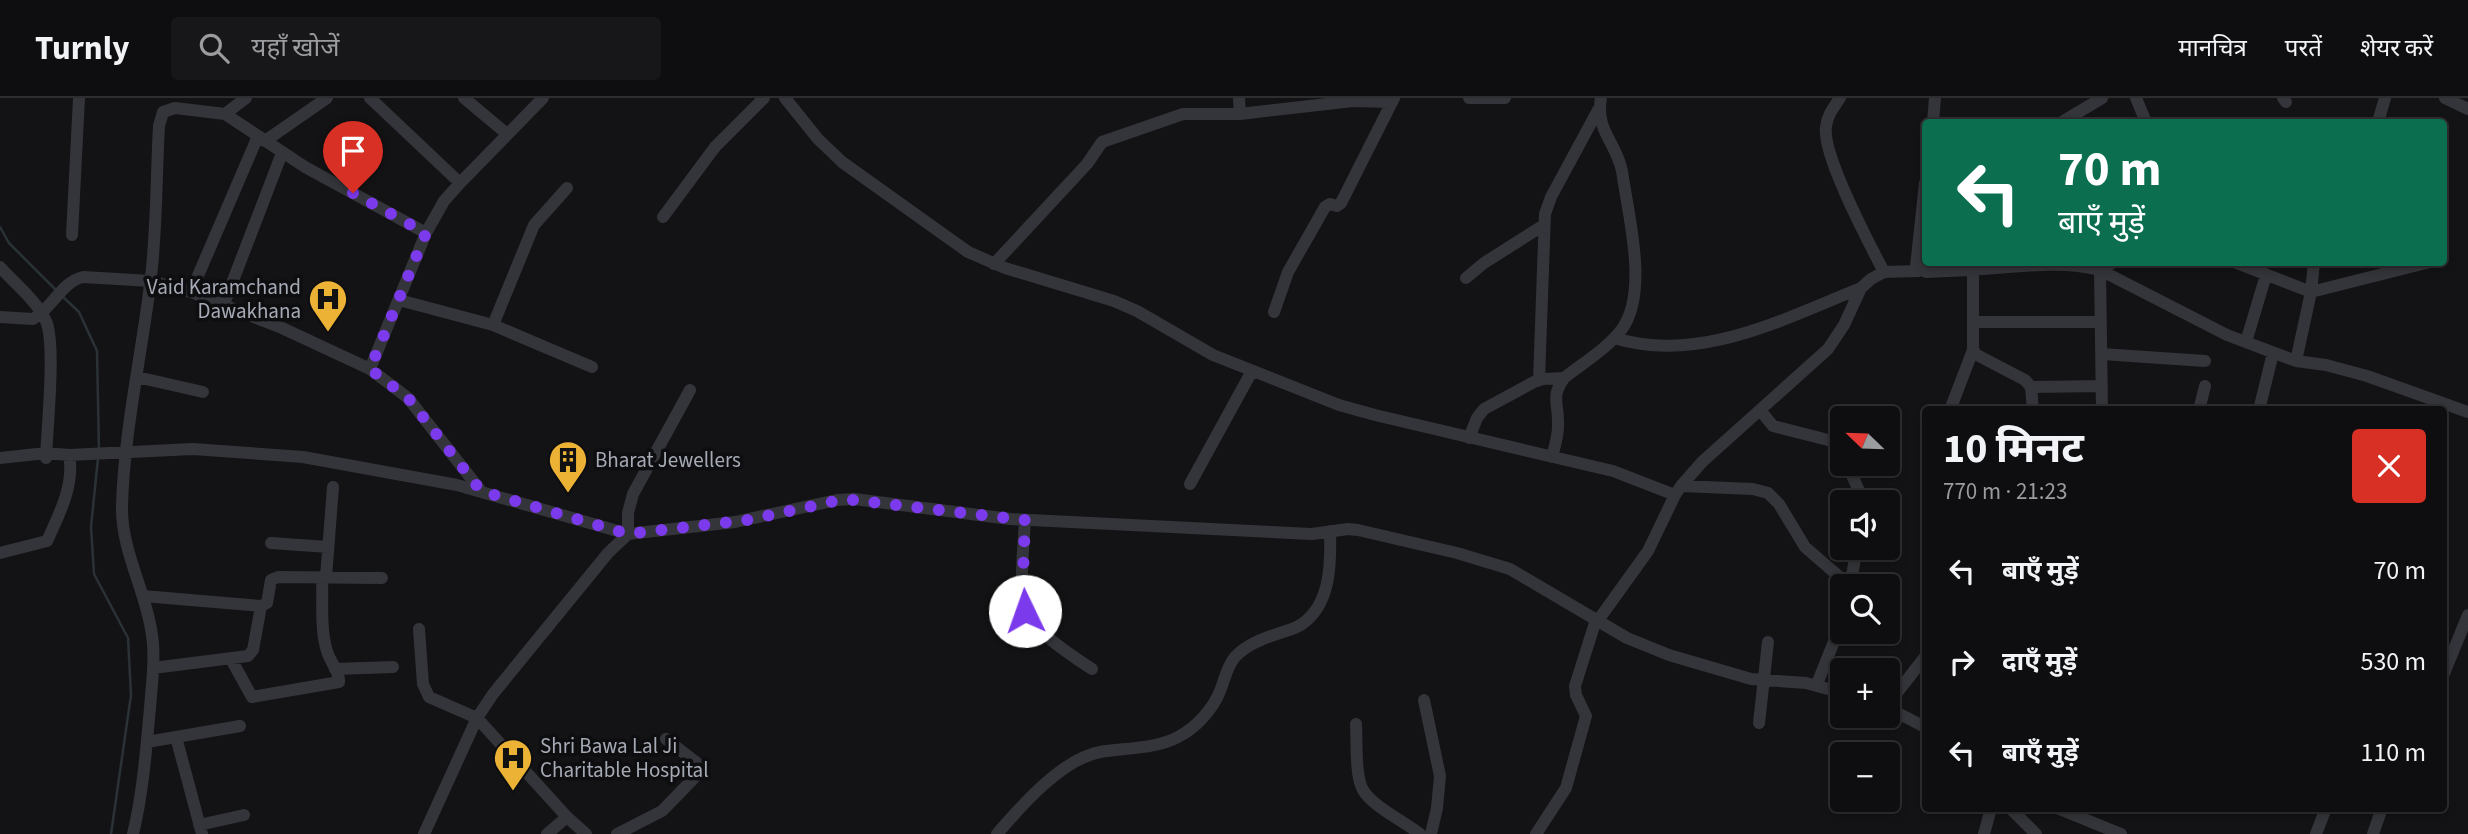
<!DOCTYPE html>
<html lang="hi">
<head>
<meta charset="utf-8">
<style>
  body { margin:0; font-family:"Source Sans 3","Noto Sans Devanagari",sans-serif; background:#171719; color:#f1f3f6; height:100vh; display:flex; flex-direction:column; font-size:26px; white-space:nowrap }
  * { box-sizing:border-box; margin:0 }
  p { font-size:23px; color:#9b9c9f }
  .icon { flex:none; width:38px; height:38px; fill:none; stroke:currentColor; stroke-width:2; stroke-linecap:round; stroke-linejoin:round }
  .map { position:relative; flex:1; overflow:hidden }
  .details { position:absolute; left:1922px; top:308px; width:525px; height:406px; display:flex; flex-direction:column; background:#0e0e10; border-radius:7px; box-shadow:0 4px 10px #0003,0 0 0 2px #2e2e30 }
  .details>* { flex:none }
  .hud { position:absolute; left:1922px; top:21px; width:525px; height:147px; border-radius:7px; box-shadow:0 4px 10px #0003,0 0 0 2px #2e2e30; background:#0b6e4f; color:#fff; overflow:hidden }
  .needle { width:46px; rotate:293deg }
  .controls { position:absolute; left:1830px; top:308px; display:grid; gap:14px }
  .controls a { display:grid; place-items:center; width:70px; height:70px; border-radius:7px; background:#0e0e10; box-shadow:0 4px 10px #0003,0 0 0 2px #2e2e30; font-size:35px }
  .pin { position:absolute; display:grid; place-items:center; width:60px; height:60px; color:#fff; margin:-72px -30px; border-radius:50% 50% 50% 0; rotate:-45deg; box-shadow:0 0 7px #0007 }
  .pin .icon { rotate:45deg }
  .me { position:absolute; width:77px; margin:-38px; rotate:357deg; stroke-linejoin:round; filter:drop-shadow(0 0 5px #0008) }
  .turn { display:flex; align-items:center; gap:24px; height:147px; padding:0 21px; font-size:32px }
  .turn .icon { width:91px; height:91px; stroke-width:2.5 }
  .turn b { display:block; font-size:49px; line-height:60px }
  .round { display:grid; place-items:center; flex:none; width:74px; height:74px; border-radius:7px; background:#171719 }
  .overview { display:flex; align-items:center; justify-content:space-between; height:119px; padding:0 21px }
  h1 { font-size:42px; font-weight:700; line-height:52px }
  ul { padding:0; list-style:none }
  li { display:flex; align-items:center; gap:21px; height:91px; padding:0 21px }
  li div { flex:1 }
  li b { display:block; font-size:26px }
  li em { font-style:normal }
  header { display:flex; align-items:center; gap:42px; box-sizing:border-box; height:98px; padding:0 35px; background:#0e0e10; border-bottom:2px solid #2e2e30 }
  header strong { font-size:33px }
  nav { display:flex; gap:38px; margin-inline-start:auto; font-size:24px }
  .search { width:490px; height:63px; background:#171719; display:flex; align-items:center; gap:18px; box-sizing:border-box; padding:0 24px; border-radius:7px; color:#9b9c9f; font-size:26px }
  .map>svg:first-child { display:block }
</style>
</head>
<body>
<header>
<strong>Turnly</strong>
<div class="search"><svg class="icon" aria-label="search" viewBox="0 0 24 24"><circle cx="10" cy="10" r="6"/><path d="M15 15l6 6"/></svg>यहाँ खोजें</div>
<nav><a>मानचित्र</a><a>परतें</a><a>शेयर करें</a></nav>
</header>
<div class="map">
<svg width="2468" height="736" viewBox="0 0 2468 736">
  <rect width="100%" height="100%" fill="#131315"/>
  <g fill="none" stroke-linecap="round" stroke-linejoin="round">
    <path stroke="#2a3238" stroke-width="2.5" d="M0 129 9 145 56 192
      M63 199 79 214 97 253 99 353
      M98 360 91 429 94 476 128 540 131 597 111 736"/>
    <path stroke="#34353a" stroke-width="12" d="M370 0 460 85
      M464 0 507 36
      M785 0 818 41 842 64 968 154 1005 170 1114 203 1137 213 1213 257 1339 307 1375 317 1613 373 1675 397
      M1239 0 1240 16
      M1469 0H1505
      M1840 0C1834 9 1827 17 1826 29 1822 57 1869 145 1884 174
      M2136 0 2146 24
      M2283 0 2286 4
      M2445 0 2468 11
      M225 16 246 0
      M1933 24 1935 0
      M2062 24 2102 0
      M2378 24 2385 0
      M265 43 327 0
      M1925 85 1916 169 1926 174 1970 172 1973 174V252L1977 257 2025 282 2031 289 2033 312
      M663 119 715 49 764 0
      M72 137 79 0
      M2234 164 2311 194 2430 164
      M994 166 1087 66 1102 44 1183 16H1240L1353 3 1392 4
      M0 169C15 186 37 203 46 223 56 246 47 331 46 360
      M1970 172C2012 170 2059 161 2100 172L2227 237 2296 263 2326 267 2367 278 2468 314
      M1466 180 1484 165 1544 127
      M191 194 258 38
      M399 202 493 227 592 269
      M224 206 282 55
      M1274 214 1288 174 1325 109 1330 106 1337 108 1341 105 1394 0
      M0 219 33 221C52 211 61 184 83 179L151 183 191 194 282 230 370 271 408 300 481 393
      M1973 224H2099
      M493 227 534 127 567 90
      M1614 240C1700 266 1783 221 1861 190
      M2246 244 2266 177
      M2102 256 2205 263
      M2296 263 2311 194 2314 164
      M370 271 426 135 444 103 460 85 543 0
      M137 279 203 294
      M1539 282 1545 116 1551 99 1598 12
      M2031 289 2102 288
      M1760 312 1773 328 1832 343 1843 357
      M1950 312 1973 252
      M2102 312 2100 172 2114 164
      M2199 312 2205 288
      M2259 312 2273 255
      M1469 340 1477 320 1484 311 1534 284 1543 281 1564 280
      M1552 359C1555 347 1559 336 1558 324 1558 303 1551 299 1564 280 1583 265 1608 250 1622 231 1649 193 1628 117 1622 73 1616 44 1595 32 1601 0
      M0 360 46 355 69 357 193 351 303 359 457 387 628 436V415L633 396 690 292
      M1847 366 1864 404
      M1190 386 1252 273
      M1681 388 1753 391 1768 395 1779 406 1805 449 1850 488
      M1025 422C1024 443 1018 497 1026 515 1034 533 1075 560 1092 571
      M271 445 328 449
      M0 455 47 443C59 417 75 386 69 357
      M326 479 333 389
      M1850 488 1857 450
      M143 498 261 508 267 505 271 482 278 479 382 480
      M419 531 423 586 429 599 477 620 567 719 586 736
      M231 561 252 599 339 584C340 574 330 564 327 553 320 531 323 503 322 479
      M153 570 248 558 253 552 261 508
      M335 571 393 569
      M2443 578 2468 517
      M1817 586 1843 521
      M1424 602 1440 678 1437 710 1431 736
      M1888 606 1925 559
      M1888 610 1925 629
      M1759 625 1768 544
      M1356 626C1357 643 1355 678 1363 692 1372 708 1405 724 1420 736
      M176 639 202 736
      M147 644 240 628
      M2010 710 2036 736
      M2057 710 2121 736
      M199 727 244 717
      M133 736C143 694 146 653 150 610 152 584 156 557 151 531 144 489 121 451 122 408 124 334 141 260 150 187 157 135 156 81 159 28L163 14 175 10 225 16 305 69 426 135
      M424 736 477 620 493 596 608 455 628 436 735 424 837 402 854 401 1010 421 1312 436 1348 431 1358 432 1457 455 1510 471 1627 540 1669 557 1751 581 1806 585 1843 595
      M547 736 567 719
      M617 736 662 713 699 675 700 668 697 665 666 641
      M997 736C1021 708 1062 661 1100 654 1124 650 1156 651 1178 639 1196 630 1213 611 1220 593 1225 581 1227 568 1235 559 1246 547 1262 541 1277 536 1285 533 1295 531 1302 526 1331 506 1331 465 1330 433
      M1536 736 1566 690 1586 618 1576 597 1575 588 1594 528 1648 453 1675 397 1681 388 1702 364 1828 251 1844 227 1861 190 1871 181 1884 174 1919 173
      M1984 736 1991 710
      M2316 736 2326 710
      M2373 736 2382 710"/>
  </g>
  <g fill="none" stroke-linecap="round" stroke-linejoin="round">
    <path stroke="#7c3aed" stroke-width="12" stroke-dasharray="0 21.6" d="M353 95 426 135 370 271 408 300 481 393 628 436 748 422 845 401 1025 422 1023 479 1025 513"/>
  </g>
  <defs>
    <g id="hospital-pin" transform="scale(2.0125)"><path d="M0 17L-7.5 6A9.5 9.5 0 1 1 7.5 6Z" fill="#ecb235" stroke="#0e0e10"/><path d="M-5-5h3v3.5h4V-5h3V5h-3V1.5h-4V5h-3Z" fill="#111"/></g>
    <g id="building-pin" transform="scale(2.0125)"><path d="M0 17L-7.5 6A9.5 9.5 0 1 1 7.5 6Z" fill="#ecb235" stroke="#0e0e10"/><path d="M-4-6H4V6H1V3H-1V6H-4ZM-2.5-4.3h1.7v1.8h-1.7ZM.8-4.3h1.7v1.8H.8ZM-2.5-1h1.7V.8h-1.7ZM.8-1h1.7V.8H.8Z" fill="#111"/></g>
  </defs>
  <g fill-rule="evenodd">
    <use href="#hospital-pin" x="328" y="201"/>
    <use href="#building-pin" x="568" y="362"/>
    <use href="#hospital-pin" x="513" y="660"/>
  </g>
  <g text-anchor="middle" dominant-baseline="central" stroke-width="7" stroke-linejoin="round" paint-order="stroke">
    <g font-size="21" fill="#a5aab5" stroke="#0e0e10" text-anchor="start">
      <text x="301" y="189" text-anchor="end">Vaid Karamchand<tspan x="301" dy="24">Dawakhana</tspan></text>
      <text x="595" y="362">Bharat Jewellers</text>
      <text x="540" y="648">Shri Bawa Lal Ji<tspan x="540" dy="24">Charitable Hospital</tspan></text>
    </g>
  </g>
</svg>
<div class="controls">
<a><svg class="needle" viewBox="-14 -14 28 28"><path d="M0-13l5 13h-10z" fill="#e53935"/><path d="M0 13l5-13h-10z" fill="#9b9c9f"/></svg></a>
<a><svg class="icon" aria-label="sound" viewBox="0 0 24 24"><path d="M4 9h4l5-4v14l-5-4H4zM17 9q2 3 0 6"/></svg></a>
<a><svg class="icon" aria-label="search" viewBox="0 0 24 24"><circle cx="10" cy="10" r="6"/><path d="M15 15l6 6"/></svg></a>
<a>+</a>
<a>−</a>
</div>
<div class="pin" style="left:353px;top:95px;background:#d93025"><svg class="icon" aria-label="arrive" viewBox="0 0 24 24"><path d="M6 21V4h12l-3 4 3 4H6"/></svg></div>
<svg class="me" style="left:1025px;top:513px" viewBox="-20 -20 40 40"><circle r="19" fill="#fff"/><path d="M0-13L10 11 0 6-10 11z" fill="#7c3aed"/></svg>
<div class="hud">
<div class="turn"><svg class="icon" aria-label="left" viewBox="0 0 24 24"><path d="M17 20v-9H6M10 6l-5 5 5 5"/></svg><div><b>70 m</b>बाएँ मुड़ें</div></div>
</div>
<section class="details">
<div class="overview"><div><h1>10 मिनट</h1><p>770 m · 21:23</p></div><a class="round" style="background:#d93025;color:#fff"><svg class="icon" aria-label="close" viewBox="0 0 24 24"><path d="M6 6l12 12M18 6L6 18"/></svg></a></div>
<ul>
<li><svg class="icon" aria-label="left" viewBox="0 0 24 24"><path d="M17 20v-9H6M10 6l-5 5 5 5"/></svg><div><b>बाएँ मुड़ें</b></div><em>70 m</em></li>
<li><svg class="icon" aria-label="right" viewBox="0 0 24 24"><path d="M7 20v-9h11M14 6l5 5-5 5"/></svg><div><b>दाएँ मुड़ें</b></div><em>530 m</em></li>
<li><svg class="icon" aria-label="left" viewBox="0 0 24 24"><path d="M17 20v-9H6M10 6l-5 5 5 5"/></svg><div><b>बाएँ मुड़ें</b></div><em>110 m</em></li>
</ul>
</section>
</div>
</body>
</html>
